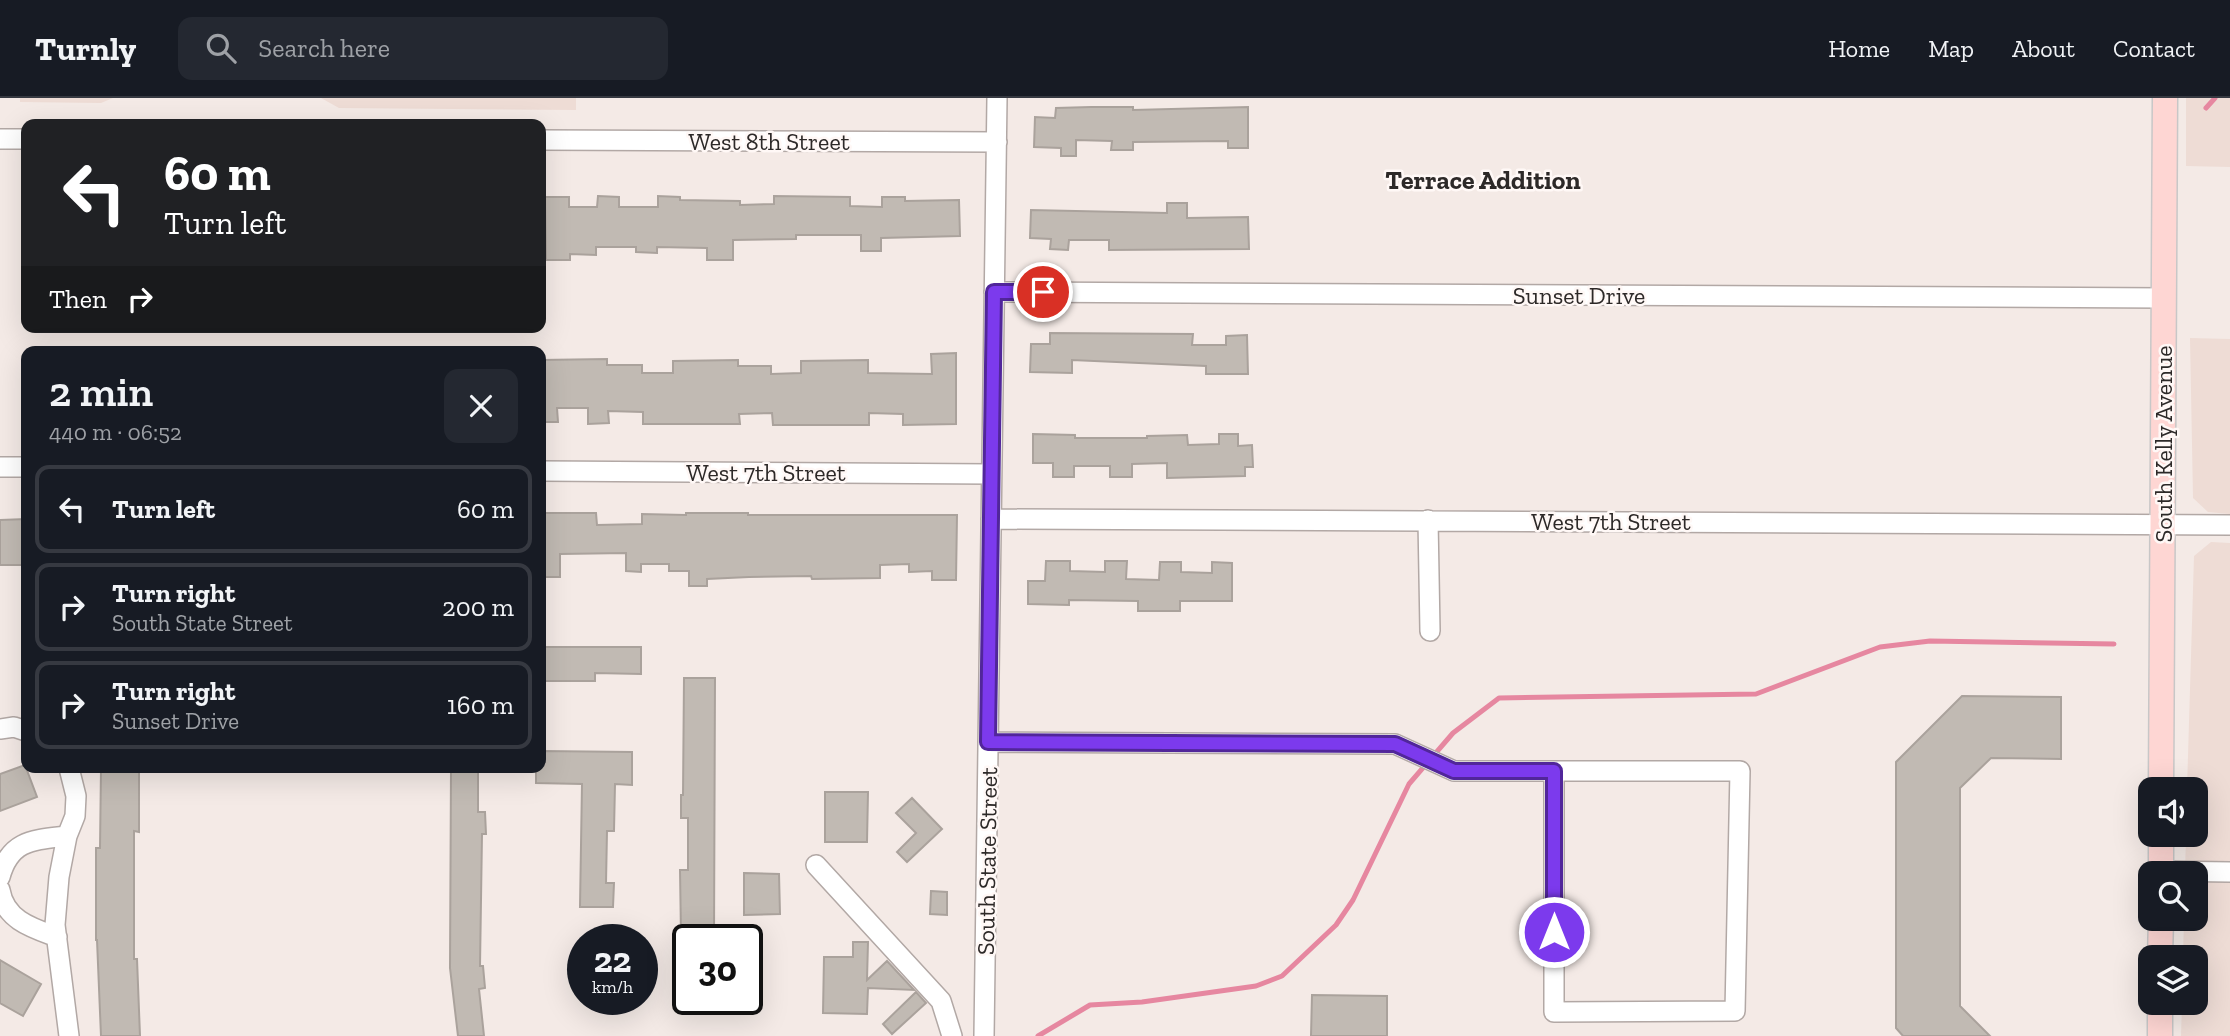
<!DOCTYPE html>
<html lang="en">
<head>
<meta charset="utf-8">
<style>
  body { margin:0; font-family:"Zilla Slab",serif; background:#242831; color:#f1f3f6; height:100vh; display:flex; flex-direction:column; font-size:26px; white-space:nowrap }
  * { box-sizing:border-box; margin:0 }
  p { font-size:23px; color:#9ea1a6 }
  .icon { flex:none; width:38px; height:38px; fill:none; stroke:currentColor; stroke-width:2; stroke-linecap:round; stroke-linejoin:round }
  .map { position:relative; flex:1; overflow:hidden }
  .panel { position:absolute; left:21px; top:248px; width:525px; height:427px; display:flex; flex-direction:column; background:#171b24; border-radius:14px; box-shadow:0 7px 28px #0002 }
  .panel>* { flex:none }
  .guide { position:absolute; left:21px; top:21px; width:525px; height:214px; border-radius:14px; box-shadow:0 7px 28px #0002; background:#202124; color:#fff; overflow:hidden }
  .tools { position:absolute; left:2138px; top:679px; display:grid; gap:14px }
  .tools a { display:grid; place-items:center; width:70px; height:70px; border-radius:14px; background:#171b24; box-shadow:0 7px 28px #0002; font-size:35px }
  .speed { position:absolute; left:567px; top:826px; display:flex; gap:14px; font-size:35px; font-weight:700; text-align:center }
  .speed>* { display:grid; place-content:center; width:91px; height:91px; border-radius:50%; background:#171b24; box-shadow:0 7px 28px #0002; line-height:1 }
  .speed small { font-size:18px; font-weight:400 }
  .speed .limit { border:4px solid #111; border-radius:10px; background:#fff; color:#111 }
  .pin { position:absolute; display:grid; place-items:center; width:60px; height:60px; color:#fff; margin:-30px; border:4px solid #fff; border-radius:50%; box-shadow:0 2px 7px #0007 }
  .me { position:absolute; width:77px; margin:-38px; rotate:0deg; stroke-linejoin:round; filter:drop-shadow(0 0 5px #0008) }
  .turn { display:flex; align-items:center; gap:24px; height:147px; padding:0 28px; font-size:32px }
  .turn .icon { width:91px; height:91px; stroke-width:2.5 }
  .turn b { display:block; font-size:49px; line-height:60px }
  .then { display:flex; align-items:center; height:66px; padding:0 28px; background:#0003; gap:14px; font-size:26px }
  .round { display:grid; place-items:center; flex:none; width:74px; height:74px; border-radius:14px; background:#242831 }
  .headline { display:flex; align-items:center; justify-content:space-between; height:119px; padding:0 28px }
  h1 { font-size:42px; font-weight:600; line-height:52px }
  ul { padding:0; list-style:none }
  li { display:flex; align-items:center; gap:21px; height:88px; margin:0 14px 10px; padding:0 14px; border:4px solid #363941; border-radius:14px }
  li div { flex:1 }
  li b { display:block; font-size:26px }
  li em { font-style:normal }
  header { display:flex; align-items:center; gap:42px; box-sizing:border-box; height:98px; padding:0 35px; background:#171b24; border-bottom:2px solid #363941 }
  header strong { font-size:33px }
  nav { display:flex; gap:38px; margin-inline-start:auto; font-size:24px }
  .search { width:490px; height:63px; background:#242831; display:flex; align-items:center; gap:18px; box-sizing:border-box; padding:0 24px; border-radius:14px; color:#9ea1a6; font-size:26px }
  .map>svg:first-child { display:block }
</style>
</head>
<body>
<header>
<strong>Turnly</strong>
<div class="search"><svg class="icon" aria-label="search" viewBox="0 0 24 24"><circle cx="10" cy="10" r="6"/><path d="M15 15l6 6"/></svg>Search here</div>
<nav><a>Home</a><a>Map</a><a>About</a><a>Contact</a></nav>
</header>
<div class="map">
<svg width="2230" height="938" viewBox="0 0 2230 938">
  <rect width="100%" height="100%" fill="#f4eae6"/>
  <path fill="#eedcd5" d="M20 0H113L101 5 20 4Z
    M321 0H576V12L339 10Z
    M2186 0H2230V69L2186 68Z
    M2190 240 2230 241V416L2208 414 2193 400Z
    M2211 444 2230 445V938H2181L2182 905H2196V859H2183L2184 821H2196V775H2185L2186 737H2196V691H2187L2194 458Z"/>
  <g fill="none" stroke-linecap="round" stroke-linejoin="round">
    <path stroke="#e687a0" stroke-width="5" d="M2206 10 2215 0
      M1038 938 1090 907 1142 904 1256 888 1282 878 1336 827 1353 802 1409 686 1453 635 1499 600 1756 596 1880 549 1930 543 2114 546"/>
  </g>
  <path fill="#c1bab3" stroke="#aaa29c" stroke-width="2" d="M1091 9H1133V12L1248 9V50H1228V43L1133 44V52H1111L1112 43 1076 42V58H1061V50L1034 49 1035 19 1055 20 1056 10Z
    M598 98 619 99V109H658V98L680 99V102L740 103V107L774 106V98L850 99V108L882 109V99H905V103L959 102 960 138 881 140V153H861V137H796V141L733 142V162H707V150L657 149V155L636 154V149H596V157L570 156V162H546L545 99H569V109H597Z
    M1167 105H1187V120L1248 119 1249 151 1109 152V142H1069L1068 152 1050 151 1051 141 1030 140 1031 112 1167 115Z
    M1050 235 1193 236 1192 247H1226V238L1247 237 1248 276H1206V268L1072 262V275L1030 274 1031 246H1050Z
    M956 255V326L903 327V316L869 315V327H773L772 315 739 316 740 326H643V314L608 313 609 325 588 326V310H557L558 324H541V262L607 261V267H642V275H673V263L738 262V268H771V276L801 275V263L868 262V275L932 276 931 256Z
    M1033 336 1075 337V340H1147V338L1187 337 1188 347 1219 346V336H1238V348L1252 347 1253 369H1245V378L1167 380V365L1132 366V379H1110V368H1074V379H1053V365H1033Z
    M541 415H596L597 427 642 426V416L686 417V415H748V417H957L956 482H932V473L909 474V466L880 467V480L812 481 811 478 749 479 707 481V488H689V473H669V466H641V474L626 473V455L560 456V479H541Z
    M26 421V467H0V422Z
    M1046 463H1070V473L1105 474V463H1127L1126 481 1159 482 1160 464H1181V474L1212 475V464L1232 465V503H1180V513H1138V503L1069 502V507L1028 506V483H1045Z
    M541 549H641V576L595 575V583H541Z
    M684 580H715L714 842H682L681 838 680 772H688V720H681V697H683Z
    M1962 598 2061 599V661L1991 660 1960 690V908L1990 938H1903L1896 930V664Z
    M541 653 632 654V687L615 686 614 733H607L606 785H614L613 809H580L582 686 536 685V670H541Z
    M25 667 37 699 0 713V676Z
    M101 670H139V734L134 733V861H137L140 938H101L97 842H96V750H100Z
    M451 670H478V714H485L486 736H482L480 868H483L485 890 479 891 484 938H458L450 870Z
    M825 694H868L867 744H825Z
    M912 700 942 731 907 764 897 754 916 735 896 715Z
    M744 775 779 776 780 816 744 817Z
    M931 793 947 794V817L930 816Z
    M853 844H868L867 882 887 863 914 892 868 890 867 916 823 915 824 859H853Z
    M0 862 41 886 23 918 0 905Z
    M916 894 926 905 892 936 883 926Z
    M1312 897 1387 898V938H1311Z"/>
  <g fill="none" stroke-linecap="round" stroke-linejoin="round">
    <g stroke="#b2a8a5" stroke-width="22">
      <path id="minor" d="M0 41H26
        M541 42 997 44
        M994 194 2164 200
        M0 369H26
        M541 373 991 376
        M991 421 2230 427
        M1428 422 1430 533
        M0 631 14 629 26 633
        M988 644 1395 646 1454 673H1740L1735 913 1554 914V673
        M69 670 76 698 75 718 67 738 59 779 55 827 69 938
        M816 767 941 903 952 938
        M2161 773 2230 774
        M0 779C10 742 33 742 67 738
        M0 792C5 822 32 830 57 839
        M984 938 997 0"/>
    </g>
    <g stroke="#c8c7c7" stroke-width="27">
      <path id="major" d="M2161 691 2165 0
        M2161 775V737
        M2160 859 2161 821
        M2160 938V905"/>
    </g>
    <use href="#minor" stroke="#fff" stroke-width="19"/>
    <use href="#major" stroke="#fed6d3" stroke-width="24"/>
  </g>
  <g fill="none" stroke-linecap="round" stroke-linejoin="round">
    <g stroke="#51269a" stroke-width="18">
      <path id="route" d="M1043 194H994L988 644 1395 646 1454 673H1554V834"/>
    </g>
    <use href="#route" stroke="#7c3aed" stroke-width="12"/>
  </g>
  <g text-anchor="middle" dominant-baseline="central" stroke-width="5" stroke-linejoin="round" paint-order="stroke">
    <g font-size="24" fill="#2d2928" stroke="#fff8f6">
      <text x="769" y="43">West 8th Street</text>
      <text x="1579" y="197">Sunset Drive</text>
      <text transform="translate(2163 346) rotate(-90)">South Kelly Avenue</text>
      <text x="766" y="374">West 7th Street</text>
      <text x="1611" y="423">West 7th Street</text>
      <text transform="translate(987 763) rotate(-89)">South State Street</text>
    </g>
    <g font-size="26" font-weight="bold" fill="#2d2928" stroke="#fff8f6">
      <text x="1483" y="82">Terrace Addition</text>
    </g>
  </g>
</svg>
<div class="tools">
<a><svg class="icon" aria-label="sound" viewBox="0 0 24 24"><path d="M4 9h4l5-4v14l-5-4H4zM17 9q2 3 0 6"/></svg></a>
<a><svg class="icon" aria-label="search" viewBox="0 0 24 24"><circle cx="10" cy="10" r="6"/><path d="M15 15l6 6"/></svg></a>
<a><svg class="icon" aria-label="layers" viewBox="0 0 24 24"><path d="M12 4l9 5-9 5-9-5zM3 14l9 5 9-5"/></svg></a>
</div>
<div class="speed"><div>22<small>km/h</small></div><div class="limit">30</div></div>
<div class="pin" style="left:1043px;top:194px;background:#d93025"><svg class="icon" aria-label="arrive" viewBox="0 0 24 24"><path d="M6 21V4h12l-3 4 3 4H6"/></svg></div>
<svg class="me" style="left:1554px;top:834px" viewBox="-20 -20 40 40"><circle r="17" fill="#7c3aed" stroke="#fff" stroke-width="3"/><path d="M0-11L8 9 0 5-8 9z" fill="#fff"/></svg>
<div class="guide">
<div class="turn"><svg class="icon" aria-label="left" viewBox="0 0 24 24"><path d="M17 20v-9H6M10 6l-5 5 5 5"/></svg><div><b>60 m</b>Turn left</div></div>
<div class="then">Then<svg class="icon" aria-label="right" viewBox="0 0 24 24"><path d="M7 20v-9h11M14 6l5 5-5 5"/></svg></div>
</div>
<section class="panel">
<div class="headline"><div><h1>2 min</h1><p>440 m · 06:52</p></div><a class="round"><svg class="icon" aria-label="close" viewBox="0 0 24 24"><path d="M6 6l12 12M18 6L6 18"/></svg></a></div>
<ul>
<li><svg class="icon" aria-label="left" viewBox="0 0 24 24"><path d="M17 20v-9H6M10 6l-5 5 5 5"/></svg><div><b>Turn left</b></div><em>60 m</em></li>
<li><svg class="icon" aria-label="right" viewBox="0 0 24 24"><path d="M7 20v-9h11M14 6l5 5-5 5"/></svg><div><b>Turn right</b><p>South State Street</p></div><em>200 m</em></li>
<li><svg class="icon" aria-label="right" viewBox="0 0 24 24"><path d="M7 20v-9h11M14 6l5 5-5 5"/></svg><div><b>Turn right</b><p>Sunset Drive</p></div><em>160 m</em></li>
</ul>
</section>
</div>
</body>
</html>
